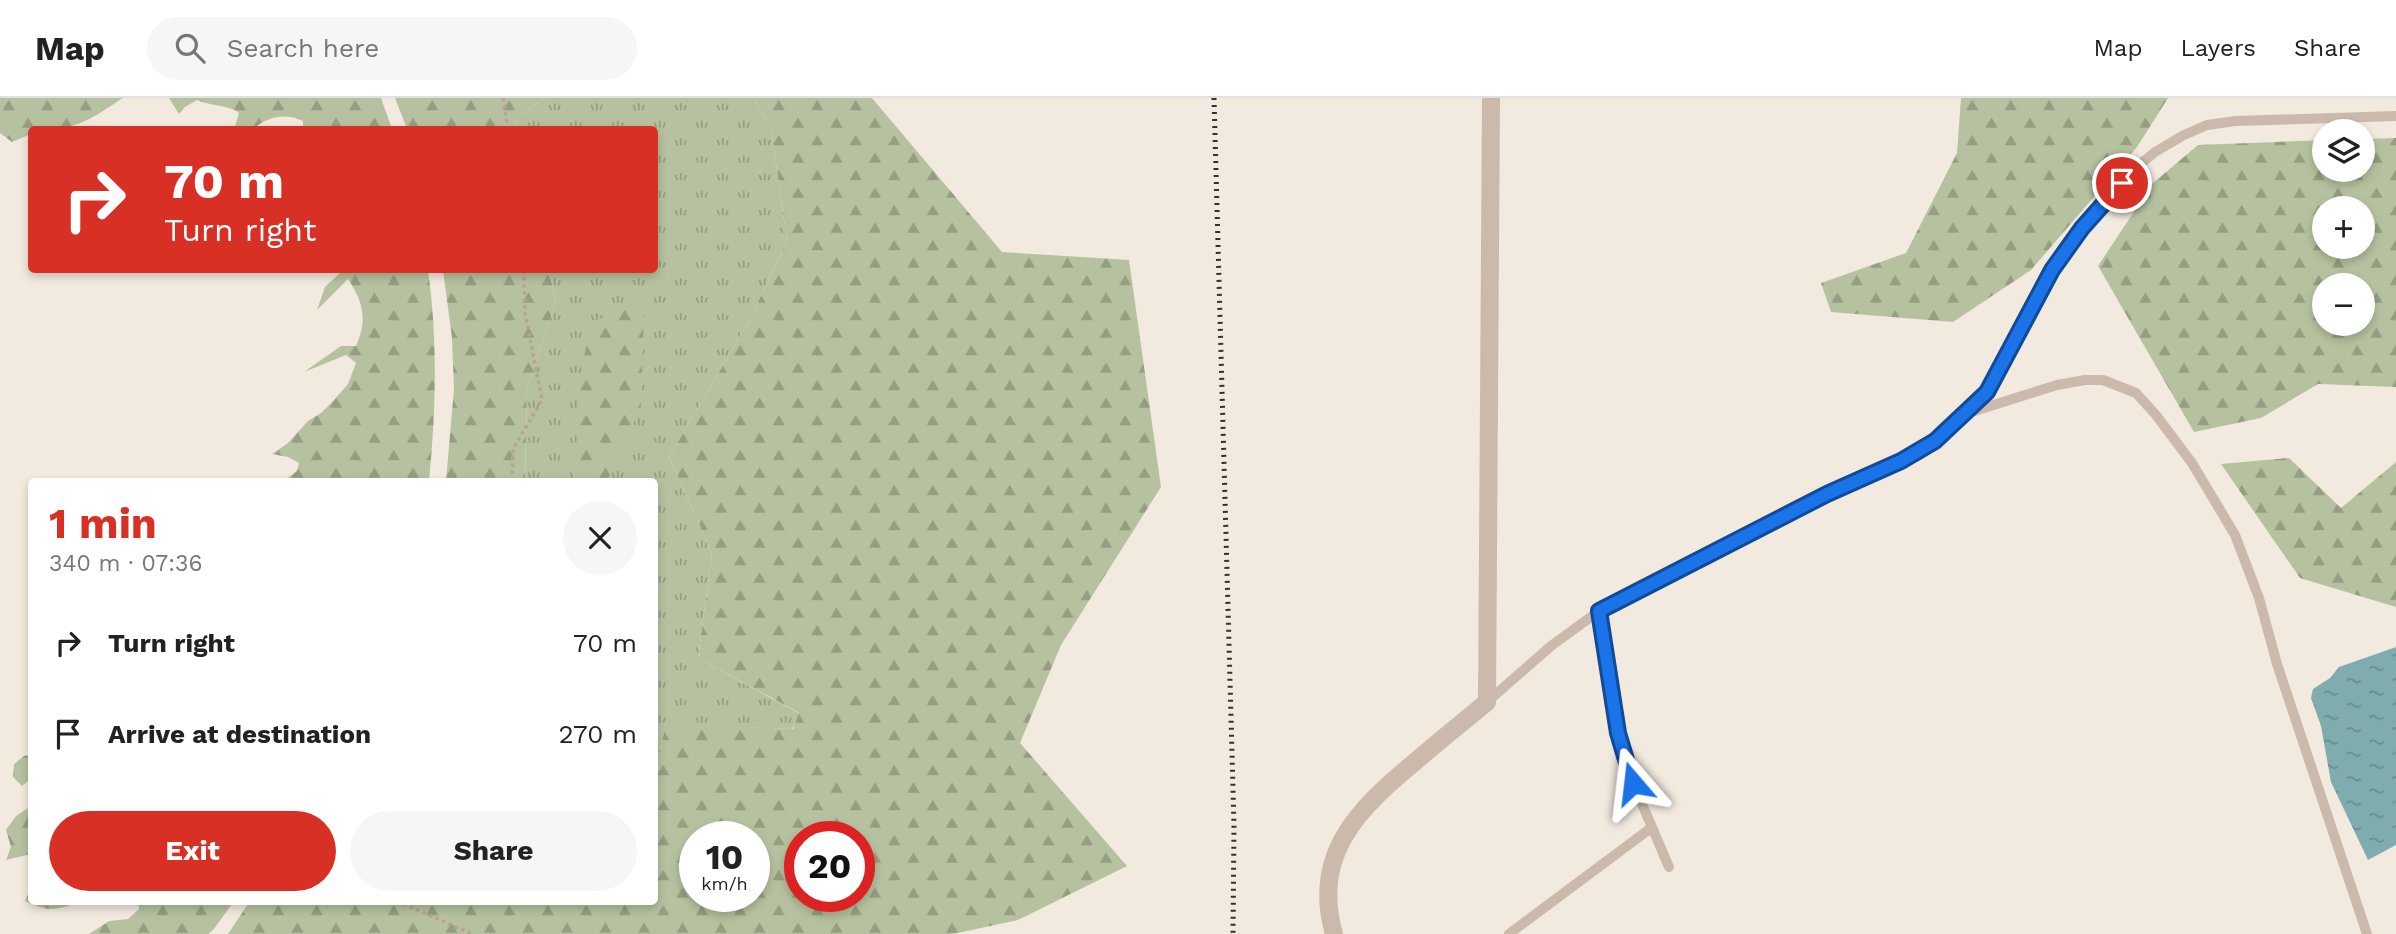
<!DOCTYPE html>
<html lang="en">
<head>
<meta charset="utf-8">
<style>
  body { margin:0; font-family:"Work Sans",sans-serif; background:#f6f6f6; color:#222; height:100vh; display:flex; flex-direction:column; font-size:26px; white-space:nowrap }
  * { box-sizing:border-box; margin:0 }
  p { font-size:23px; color:#767676 }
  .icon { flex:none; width:38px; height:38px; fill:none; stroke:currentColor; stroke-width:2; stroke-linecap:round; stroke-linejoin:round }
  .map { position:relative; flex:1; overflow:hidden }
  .side { position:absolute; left:28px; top:380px; width:630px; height:427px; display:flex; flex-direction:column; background:#fff; border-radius:7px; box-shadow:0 4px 10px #0003 }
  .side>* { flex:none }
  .top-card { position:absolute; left:28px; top:28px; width:630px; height:147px; border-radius:7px; box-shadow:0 4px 10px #0003; background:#d93025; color:#fff; overflow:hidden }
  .controls { position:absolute; left:2312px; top:21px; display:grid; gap:14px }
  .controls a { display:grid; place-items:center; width:63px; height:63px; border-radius:50%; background:#fff; box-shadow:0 4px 10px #0003; font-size:35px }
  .speed { position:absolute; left:679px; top:723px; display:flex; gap:14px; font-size:35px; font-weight:700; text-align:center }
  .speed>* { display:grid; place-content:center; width:91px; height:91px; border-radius:50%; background:#fff; box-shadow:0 4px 10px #0003; line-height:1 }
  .speed small { font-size:18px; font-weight:400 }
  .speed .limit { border:10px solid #d22; background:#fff; color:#111 }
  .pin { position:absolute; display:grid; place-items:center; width:60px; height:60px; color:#fff; margin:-30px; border:4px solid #fff; border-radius:50%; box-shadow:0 2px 7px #0007 }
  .me { position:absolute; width:77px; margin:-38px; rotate:343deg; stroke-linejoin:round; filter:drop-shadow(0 0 5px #0008) }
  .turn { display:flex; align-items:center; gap:24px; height:147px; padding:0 21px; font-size:32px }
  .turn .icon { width:91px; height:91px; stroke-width:2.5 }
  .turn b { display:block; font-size:49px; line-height:60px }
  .round { display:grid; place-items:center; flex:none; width:74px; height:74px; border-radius:37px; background:#f6f6f6 }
  .overview { display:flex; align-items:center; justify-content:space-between; height:119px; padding:0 21px }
  h1 { font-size:42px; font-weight:700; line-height:52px; color:#d93025 }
  .button { display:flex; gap:14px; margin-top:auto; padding:14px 21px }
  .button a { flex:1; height:80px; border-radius:42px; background:#d93025; color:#fff; font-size:28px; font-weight:700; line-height:80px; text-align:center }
  .button a+a { background:#f6f6f6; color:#222 }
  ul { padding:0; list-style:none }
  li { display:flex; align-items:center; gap:21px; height:91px; padding:0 21px }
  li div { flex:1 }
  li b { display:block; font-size:26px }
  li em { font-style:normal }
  header { display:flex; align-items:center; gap:42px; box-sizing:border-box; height:98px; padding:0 35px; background:#fff; border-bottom:2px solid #e0e0e0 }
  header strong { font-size:33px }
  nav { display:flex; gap:38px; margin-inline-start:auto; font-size:24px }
  .search { width:490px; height:63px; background:#f6f6f6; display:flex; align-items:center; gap:18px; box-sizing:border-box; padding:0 24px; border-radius:38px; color:#767676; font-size:26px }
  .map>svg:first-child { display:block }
</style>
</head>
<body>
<header>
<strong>Map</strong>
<div class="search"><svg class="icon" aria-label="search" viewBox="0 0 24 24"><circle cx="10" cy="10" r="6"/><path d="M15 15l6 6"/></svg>Search here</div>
<nav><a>Map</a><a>Layers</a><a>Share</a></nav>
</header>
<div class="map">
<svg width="2396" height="836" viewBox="0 0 2396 836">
  <defs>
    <pattern id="grass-tufts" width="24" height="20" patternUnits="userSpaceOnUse" patternTransform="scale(1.75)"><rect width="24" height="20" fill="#b6c29f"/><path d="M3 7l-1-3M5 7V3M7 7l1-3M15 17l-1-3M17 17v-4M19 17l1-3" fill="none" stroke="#959e82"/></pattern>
    <pattern id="forest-firs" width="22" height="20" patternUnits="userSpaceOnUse" patternTransform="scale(1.75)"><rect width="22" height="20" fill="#b6c29f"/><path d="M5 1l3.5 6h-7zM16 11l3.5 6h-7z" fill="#959e82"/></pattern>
    <pattern id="water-ripples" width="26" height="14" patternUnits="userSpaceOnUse" patternTransform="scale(1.75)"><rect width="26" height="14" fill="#7facaf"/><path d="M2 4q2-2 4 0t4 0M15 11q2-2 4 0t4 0" fill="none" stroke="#698c8f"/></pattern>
  </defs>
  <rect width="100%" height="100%" fill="#f2eadf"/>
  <path fill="url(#grass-tufts)" d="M544 0H753L771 30 787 143 748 225 669 359 712 455 698 560 800 616 792 631 666 626 657 667H655L654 383H525L527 291 556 204 549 172H654V32L517 31 515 21Z"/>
  <path fill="url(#forest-firs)" fill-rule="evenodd" d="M0 0H123C86 24 77 32 32 32L31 36 12 44 0 35Z
    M169 0H381L392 31H303V23C285 14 267 19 253 31H231L235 28 239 15C230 7 210 8 197 2L185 9 179 16Z
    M395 0H544L515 21 517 32 407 31Z
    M753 0H872L1002 154 1129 162 1161 389 1061 547 1020 645 1127 768 1018 822 953 836H228L250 803H654L655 667H657L666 625 793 631 799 615 698 560 712 455 669 359 748 225 787 143 771 30ZM695 738H754V798H695ZM800 738H859V798H800Z
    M1961 0H2168L2137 49 2031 172 1953 224 1831 214 1821 185 1906 155 1957 55Z
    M2396 40V289L2318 286 2261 320 2194 334 2098 168 2153 85 2198 47 2324 42V72H2362L2363 41ZM2324 110H2362V149H2324ZM2324 187H2362V226H2324Z
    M343 172H428C438 242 436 312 429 383H273L285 382 297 373 299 365 288 359 272 356 288 345 308 323 321 315 334 302 348 286 356 265 346 257 304 274 341 248H356C368 221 363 204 348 181L317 212 325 189Z
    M443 172H549L556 204 527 291 525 383H446L454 291 452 240Z
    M621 210 644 215 641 308 608 381 574 380 582 265 593 224Z
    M2289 360 2341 410 2396 364V509L2300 480 2221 366Z
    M31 657V681L22 688 13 679 14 666 24 658Z
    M31 708V756L6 762 11 749 6 732 16 718Z
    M31 790 32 803H80C57 813 48 814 25 803Z
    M138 803H234L214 831 208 836H89L109 823 128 821 139 811Z"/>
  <path fill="url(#water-ripples)" d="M2396 549V747L2368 762 2331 684 2321 628 2311 600 2313 591 2330 580 2339 569Z"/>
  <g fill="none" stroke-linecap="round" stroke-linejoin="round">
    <path stroke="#b7a495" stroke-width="3.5" stroke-dasharray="3.5 3.5" stroke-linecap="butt" d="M503 0 508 32
      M512 383 513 351 542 302 525 215 524 172
      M397 803 472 836"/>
    <path stroke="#cbbaab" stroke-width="10" d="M1968 315 2057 287 2085 282H2103L2136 295 2156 317 2192 365 2235 437 2259 500 2277 566 2367 836
      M1599 513 1618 635 1633 685 1669 769
      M1487 604 1551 548 1599 513 1827 396 1901 363 1935 343 1987 294 2052 172 2082 130 2132 73 2155 54 2184 37 2207 27 2236 23 2396 18
      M1509 836 1651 730"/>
    <path stroke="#cbbaab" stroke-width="18" d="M1334 836C1311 756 1359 710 1416 663 1439 643 1463 624 1487 604L1491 0"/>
    <path stroke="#392f2a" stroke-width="5" stroke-dasharray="2 5" stroke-linecap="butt" d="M1214 0 1234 728 1233 836"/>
  </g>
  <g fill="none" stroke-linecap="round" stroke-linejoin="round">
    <g stroke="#114b97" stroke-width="18">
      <path id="route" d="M1633 685 1618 635 1599 513 1827 396 1901 363 1935 343 1987 294 2052 172 2082 130 2122 85"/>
    </g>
    <use href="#route" stroke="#1a73e8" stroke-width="12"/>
  </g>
</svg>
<div class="controls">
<a><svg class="icon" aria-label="layers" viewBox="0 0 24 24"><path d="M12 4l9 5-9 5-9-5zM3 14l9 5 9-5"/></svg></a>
<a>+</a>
<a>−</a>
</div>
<div class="speed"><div>10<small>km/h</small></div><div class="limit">20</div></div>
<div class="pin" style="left:2122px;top:85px;background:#d93025"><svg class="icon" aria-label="arrive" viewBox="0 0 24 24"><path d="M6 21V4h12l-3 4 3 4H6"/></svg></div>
<svg class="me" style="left:1633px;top:685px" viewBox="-20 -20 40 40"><path d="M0-17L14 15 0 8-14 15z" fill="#1a73e8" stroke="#fff" stroke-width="4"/></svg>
<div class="top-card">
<div class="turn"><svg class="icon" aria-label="right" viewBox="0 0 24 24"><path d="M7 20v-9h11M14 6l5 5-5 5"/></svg><div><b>70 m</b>Turn right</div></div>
</div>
<section class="side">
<div class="overview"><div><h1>1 min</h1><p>340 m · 07:36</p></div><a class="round"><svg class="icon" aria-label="close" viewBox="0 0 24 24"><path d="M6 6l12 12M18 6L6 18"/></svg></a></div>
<ul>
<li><svg class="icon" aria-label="right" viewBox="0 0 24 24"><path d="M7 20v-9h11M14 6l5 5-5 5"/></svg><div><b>Turn right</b></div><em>70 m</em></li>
<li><svg class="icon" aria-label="arrive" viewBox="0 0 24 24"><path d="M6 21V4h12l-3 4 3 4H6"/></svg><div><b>Arrive at destination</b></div><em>270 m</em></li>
</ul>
<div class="button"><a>Exit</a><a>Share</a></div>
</section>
</div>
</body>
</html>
